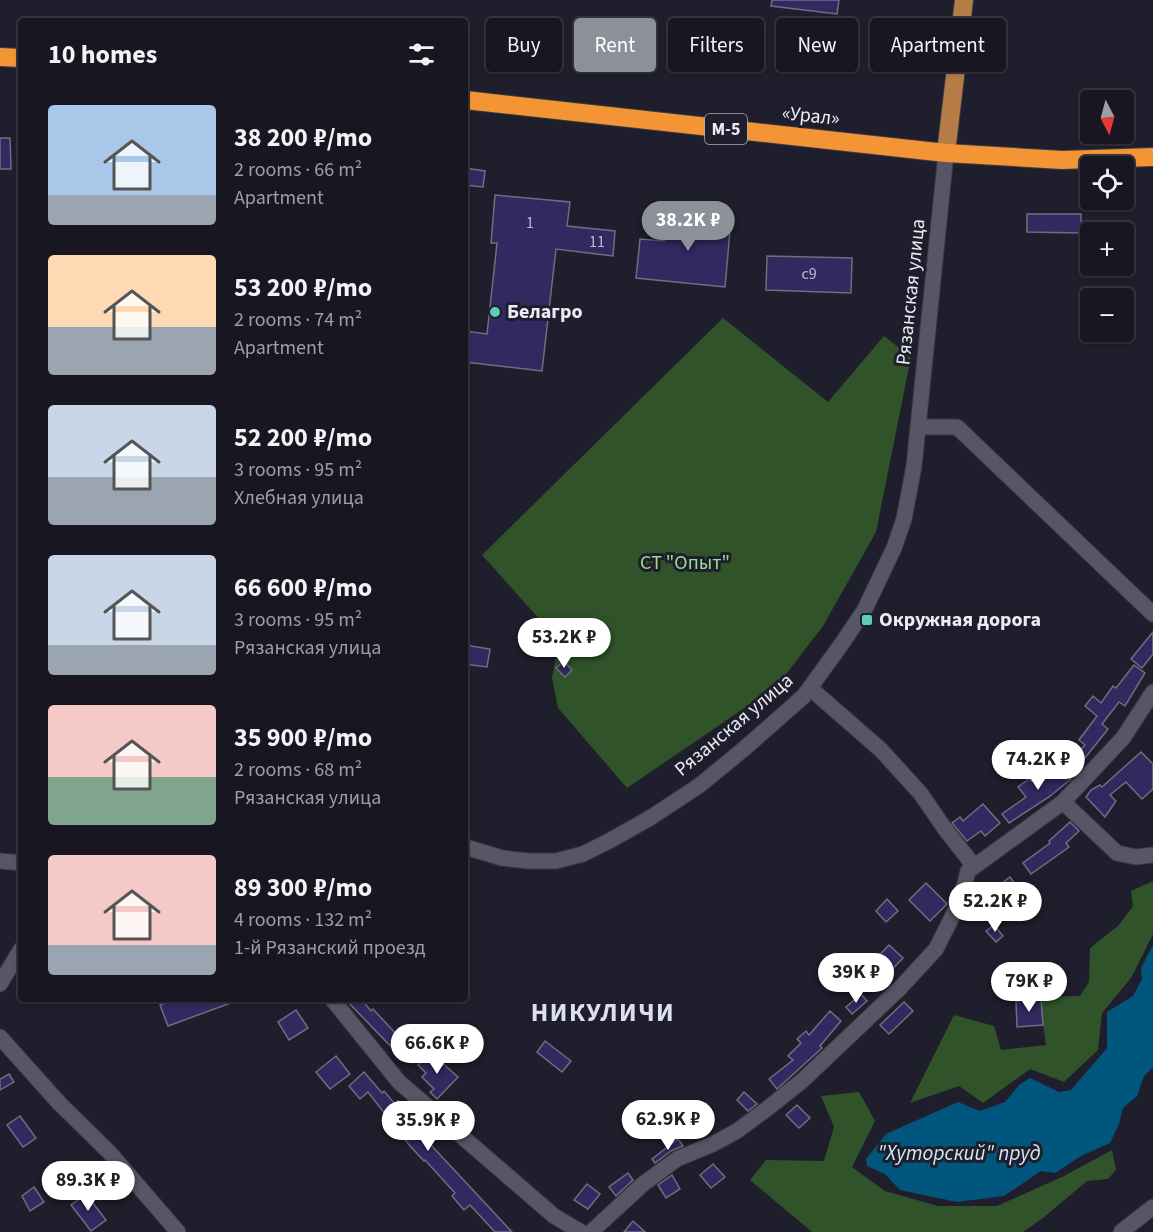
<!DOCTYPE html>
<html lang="en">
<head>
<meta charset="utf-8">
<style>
  body { margin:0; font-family:"Source Sans 3",sans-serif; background:#24232e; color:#f1f3f6; height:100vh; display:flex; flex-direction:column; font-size:22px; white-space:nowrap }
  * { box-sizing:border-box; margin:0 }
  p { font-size:20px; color:#9e9fa5 }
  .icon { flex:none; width:33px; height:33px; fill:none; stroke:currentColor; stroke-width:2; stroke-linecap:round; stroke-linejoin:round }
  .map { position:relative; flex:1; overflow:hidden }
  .panel { position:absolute; left:18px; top:18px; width:450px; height:984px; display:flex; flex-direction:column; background:#171621; border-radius:6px; box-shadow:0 2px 4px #0004,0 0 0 2px #36353f }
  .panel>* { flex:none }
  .top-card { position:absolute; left:486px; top:18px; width:570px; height:54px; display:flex; gap:12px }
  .needle { width:39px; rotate:174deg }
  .tools { position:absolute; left:1080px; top:90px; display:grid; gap:12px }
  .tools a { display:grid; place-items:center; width:54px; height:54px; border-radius:6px; background:#171621; box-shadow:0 2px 4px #0004,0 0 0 2px #36353f; font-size:30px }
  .price { position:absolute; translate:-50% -51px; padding:0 14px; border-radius:21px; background:#fff; color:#222; font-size:20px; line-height:39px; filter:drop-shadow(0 2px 3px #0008) }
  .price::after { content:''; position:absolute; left:50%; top:36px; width:18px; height:14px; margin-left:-9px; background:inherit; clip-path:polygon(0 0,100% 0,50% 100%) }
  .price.current { background:#8c9099; color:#fff }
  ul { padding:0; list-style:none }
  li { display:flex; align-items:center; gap:18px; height:150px; padding:0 30px }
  li span { display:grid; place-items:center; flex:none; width:168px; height:120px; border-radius:6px; color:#555 }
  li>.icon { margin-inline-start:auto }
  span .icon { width:72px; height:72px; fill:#fffc; stroke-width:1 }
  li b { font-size:26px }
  h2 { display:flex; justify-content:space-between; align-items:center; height:72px; padding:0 30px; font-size:26px }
  .tag { padding:0 21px; border-radius:6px; background:#171621; box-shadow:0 2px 4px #0004,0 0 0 2px #36353f; font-size:21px; line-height:54px }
  .tag.current { background:#8c9099; color:#fff }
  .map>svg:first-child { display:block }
  .green { fill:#305329 }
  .water { fill:#01567e }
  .building { fill:#332961; stroke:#6f6e7f; stroke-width:1.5 }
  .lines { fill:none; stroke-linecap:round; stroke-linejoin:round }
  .minor-casing { stroke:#3b3a46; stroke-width:17 }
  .major-casing { stroke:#3b3a46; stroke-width:20 }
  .highway-casing { stroke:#3b3a46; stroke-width:20 }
  .minor { stroke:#575666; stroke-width:15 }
  .major { stroke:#b57c48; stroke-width:18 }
  .highway { stroke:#f39534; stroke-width:18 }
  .poi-dot { fill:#5dceb9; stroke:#1f1e2c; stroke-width:2 }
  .labels { text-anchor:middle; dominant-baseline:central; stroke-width:6; stroke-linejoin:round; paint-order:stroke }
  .number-label { font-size:16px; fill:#bdbad0 }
  .shield { fill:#1f1e2c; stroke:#aeaeb9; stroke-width:1.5 }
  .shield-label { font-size:18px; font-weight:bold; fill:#ebebf5 }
  .street-label { font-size:20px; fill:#ebebf5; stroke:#1f1e2c }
  .poi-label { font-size:20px; font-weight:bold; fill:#ebebf5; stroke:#1f1e2c; text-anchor:start }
  .park-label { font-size:20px; fill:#9adc8e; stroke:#1f1e2c }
  .water-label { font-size:21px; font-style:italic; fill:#d5e6f2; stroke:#1f1e2c }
  .district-label { font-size:26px; font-weight:bold; letter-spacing:1.5px; fill:#dedef1; stroke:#1f1e2c }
</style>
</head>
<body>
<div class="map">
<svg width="1153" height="1232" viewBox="0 0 1153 1232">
  <rect width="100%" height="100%" fill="#1f1e2c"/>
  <!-- green -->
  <g class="green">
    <polygon points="723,318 828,402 884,336 911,357 876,532 823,626 777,686 627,788 558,708 552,678 559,641 482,555"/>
    <polygon points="1153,881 1153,934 1131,978 1102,1013 1098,1050 1064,1082 1030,1069 983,1103 959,1086 910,1103 954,1015 994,1026 1001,1050 1046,1045 1039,997 1080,996 1089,982 1090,948 1118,926 1133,906 1131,891"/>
    <polygon points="859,1092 875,1121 852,1167 885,1191 938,1206 997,1206 1064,1176 1112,1150 1116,1170 1108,1179 1087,1181 1043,1218 1023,1232 812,1232 750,1180 766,1160 824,1161 834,1127 821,1096"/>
  </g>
  <!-- water -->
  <polygon class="water" points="1153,945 1153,1067 1144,1076 1137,1096 1123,1108 1119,1124 1110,1143 1081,1156 1055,1173 1041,1171 1004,1196 957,1202 900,1190 885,1174 867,1166 866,1159 886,1134 958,1102 980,1111 1005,1102 1019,1085 1030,1078 1059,1092 1071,1090 1107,1048 1107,1012 1133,996 1142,979 1141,968"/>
  <!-- building -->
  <g class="building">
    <polygon points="772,0 839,0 837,14 771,6"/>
    <polygon points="0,138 10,138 11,169 0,169"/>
    <polygon points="465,168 485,171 483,187 465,185"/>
    <polygon points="495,195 570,202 567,226 615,231 613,256 556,249 542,371 465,362 465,331 487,334 497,243 491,243"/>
    <polygon points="667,214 731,220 725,287 636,278 640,239 664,241"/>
    <polygon points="1027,214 1081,214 1081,233 1027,232"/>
    <polygon points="767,256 852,258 851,293 766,290"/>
    <polygon points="1153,632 1153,654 1142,668 1131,659"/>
    <polygon points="465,645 490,649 487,667 465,664"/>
    <polygon points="564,661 572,670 565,677 556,668"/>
    <polygon points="1134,665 1145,673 1125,706 1119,702 1102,724 1108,729 1081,763 1074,757 1085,745 1079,740 1097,716 1085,706 1093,696 1101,703 1113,686 1116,688"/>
    <polygon points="1141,752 1153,764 1153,789 1142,799 1126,782 1110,795 1116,801 1105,817 1086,797 1091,790 1100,785 1102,787"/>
    <polygon points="1055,764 1058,764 1071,779 1049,797 1009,823 1002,814 1026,797 1018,787 1029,779 1031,781"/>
    <polygon points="983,804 1000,823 985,836 981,831 967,841 952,823 960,817 963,821"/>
    <polygon points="1070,822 1079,831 1066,843 1069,847 1031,874 1023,863 1050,843 1049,841"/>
    <polygon points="1010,877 1023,895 1010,904 997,887"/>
    <polygon points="926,883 947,904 930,921 909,900"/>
    <polygon points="887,899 898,911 886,922 876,911"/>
    <polygon points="994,925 1003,936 996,942 986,931"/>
    <polygon points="889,945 903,958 881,981 867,968"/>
    <polygon points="861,994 867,1001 852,1014 846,1007"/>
    <polygon points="176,999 239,999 239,1000 168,1026 160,1005"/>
    <polygon points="345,999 361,999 371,1011 373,1009 409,1048 400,1056"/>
    <polygon points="1041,999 1043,1025 1017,1027 1016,1001"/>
    <polygon points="904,1002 913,1011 889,1034 880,1025"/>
    <polygon points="296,1010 308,1028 289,1040 278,1022"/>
    <polygon points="830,1011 841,1021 820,1046 822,1048 777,1089 769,1079 793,1060 788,1056 801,1043 797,1039 806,1031 809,1035"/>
    <polygon points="545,1041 571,1061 562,1072 537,1052"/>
    <polygon points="430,1052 458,1077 437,1099 430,1092 434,1089 422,1077 426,1073 418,1065"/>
    <polygon points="336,1056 350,1074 330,1089 316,1072"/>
    <polygon points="364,1072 382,1093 384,1091 395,1104 398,1101 419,1129 417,1130 512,1232 495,1232 470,1205 464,1210 452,1196 455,1193 425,1160 424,1161 410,1146 368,1092 360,1099 349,1086"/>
    <polygon points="9,1074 14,1082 0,1090 0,1079"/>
    <polygon points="744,1092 757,1104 748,1111 737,1100"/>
    <polygon points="649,1104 666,1123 651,1136 634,1117"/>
    <polygon points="797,1105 810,1118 799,1128 786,1115"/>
    <polygon points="20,1116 36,1138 23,1147 7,1125"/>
    <polygon points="678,1139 683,1146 671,1151 655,1163 652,1159"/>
    <polygon points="713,1164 725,1177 711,1188 700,1175"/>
    <polygon points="58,1169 64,1177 52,1185 46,1177"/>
    <polygon points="628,1173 633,1180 616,1196 609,1187"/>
    <polygon points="672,1175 680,1189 666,1198 658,1185"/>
    <polygon points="587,1184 600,1194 588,1209 574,1200"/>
    <polygon points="34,1187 44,1202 30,1211 22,1196"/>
    <polygon points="86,1194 106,1220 91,1231 71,1205"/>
    <polygon points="633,1221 645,1232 624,1232"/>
  </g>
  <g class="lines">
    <defs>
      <g id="minor">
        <polyline points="918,427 957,427 1153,614"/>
        <polyline points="810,688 881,750 921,794 945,829 974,866"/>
        <polyline points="1063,802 1117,853 1136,857 1153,855"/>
        <polyline points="465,847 502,858 528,861 556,861 583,854 609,841 650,818 700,785 745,748 804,696 843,642 865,609 894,548 904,519 914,466 946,153"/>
        <polyline points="0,861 21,863"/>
        <polyline points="0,984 21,949"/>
        <polyline points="332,999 399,1082 554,1216 581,1232"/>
        <polyline points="0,1037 60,1104 109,1152 178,1232"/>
        <polyline points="591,1232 643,1184 677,1159 713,1144 737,1131 768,1108 803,1080 901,987 936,949 961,899 968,871 1063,802 1123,738 1153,692"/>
        <polyline points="1121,1232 1153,1207"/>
      </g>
      <polyline id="major" points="946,153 964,0"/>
      <g id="highway">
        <polyline points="0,57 21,58"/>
        <polyline points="465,100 946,153 1062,160 1153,157"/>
      </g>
    </defs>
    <!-- minor casing -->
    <use href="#minor" class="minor-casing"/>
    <!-- major casing -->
    <use href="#major" class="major-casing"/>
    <!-- highway casing -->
    <use href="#highway" class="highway-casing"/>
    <!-- minor -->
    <use href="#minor" class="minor"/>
    <!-- major -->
    <use href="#major" class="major"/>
    <!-- highway -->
    <use href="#highway" class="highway"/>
  </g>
  <!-- markers -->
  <g class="poi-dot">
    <circle cx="495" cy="312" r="6"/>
    <rect x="861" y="614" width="12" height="12" rx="3"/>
  </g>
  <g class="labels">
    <!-- number labels -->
    <g class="number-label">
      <text x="530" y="223">1</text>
      <text x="597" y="242">11</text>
      <text x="809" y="274">с9</text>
    </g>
    <!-- shield labels -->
    <rect class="shield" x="705" y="114" width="42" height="30" rx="4.5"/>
    <g class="shield-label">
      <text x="726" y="129">М-5</text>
    </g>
    <!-- street labels -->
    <g class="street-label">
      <text transform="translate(811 116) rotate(6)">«Урал»</text>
      <text transform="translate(911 292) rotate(-84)">Рязанская улица</text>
      <text transform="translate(734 725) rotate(-40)">Рязанская улица</text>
    </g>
    <!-- poi labels -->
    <g class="poi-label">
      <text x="507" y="312">Белагро</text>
      <text x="879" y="620">Окружная дорога</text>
    </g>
    <!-- park labels -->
    <g class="park-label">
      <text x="685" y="563">СТ "Опыт"</text>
    </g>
    <!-- water labels -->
    <g class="water-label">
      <text x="959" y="1153">"Хуторский" пруд</text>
    </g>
    <!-- district labels -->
    <g class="district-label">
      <text x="603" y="1012">НИКУЛИЧИ</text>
    </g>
  </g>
</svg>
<div class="tools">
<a><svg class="needle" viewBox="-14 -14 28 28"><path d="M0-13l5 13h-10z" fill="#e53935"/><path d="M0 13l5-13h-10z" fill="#9e9fa5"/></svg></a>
<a><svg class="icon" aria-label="locate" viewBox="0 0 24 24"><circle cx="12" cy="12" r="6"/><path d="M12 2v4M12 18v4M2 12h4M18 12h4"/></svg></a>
<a>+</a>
<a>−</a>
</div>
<b class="price current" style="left:688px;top:252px">38.2K ₽</b>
<b class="price" style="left:564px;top:669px">53.2K ₽</b>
<b class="price" style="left:1038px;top:791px">74.2K ₽</b>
<b class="price" style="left:995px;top:933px">52.2K ₽</b>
<b class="price" style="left:856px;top:1004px">39K ₽</b>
<b class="price" style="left:1029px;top:1013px">79K ₽</b>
<b class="price" style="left:437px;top:1075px">66.6K ₽</b>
<b class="price" style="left:668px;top:1151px">62.9K ₽</b>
<b class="price" style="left:428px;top:1152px">35.9K ₽</b>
<b class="price" style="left:88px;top:1212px">89.3K ₽</b>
<div class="top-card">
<a class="tag">Buy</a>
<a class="tag current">Rent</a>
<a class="tag">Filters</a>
<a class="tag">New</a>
<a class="tag">Apartment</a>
</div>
<section class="panel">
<h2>10 homes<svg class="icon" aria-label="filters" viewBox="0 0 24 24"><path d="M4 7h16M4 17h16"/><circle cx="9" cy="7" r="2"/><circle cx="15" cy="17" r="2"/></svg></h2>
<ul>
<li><span style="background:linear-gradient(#a9c7e8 75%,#9aa5b1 0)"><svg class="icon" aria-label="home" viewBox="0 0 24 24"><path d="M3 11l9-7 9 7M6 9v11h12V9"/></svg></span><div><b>38 200 ₽/mo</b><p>2 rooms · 66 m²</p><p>Apartment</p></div></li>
<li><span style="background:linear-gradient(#ffd9b3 60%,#9aa5b1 0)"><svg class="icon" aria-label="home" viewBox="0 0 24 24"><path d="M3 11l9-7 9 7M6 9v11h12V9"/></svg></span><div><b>53 200 ₽/mo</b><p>2 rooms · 74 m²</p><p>Apartment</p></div></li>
<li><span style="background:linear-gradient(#c9d6e8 60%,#9aa5b1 0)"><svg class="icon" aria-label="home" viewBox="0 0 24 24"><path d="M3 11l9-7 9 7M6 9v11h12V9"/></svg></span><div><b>52 200 ₽/mo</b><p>3 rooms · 95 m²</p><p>Хлебная улица</p></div></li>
<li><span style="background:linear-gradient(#c9d6e8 75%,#9aa5b1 0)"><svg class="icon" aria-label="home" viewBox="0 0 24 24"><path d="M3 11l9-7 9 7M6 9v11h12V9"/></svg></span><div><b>66 600 ₽/mo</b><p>3 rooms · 95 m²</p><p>Рязанская улица</p></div></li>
<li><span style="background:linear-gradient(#f6c9c9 60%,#7fa58c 0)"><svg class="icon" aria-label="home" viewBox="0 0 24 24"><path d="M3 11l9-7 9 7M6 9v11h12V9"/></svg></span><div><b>35 900 ₽/mo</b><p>2 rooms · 68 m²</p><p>Рязанская улица</p></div></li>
<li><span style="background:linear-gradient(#f6c9c9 75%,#9aa5b1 0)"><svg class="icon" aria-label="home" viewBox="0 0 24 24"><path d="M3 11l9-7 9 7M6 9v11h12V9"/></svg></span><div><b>89 300 ₽/mo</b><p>4 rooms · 132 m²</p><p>1-й Рязанский проезд</p></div></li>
</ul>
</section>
</div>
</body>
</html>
